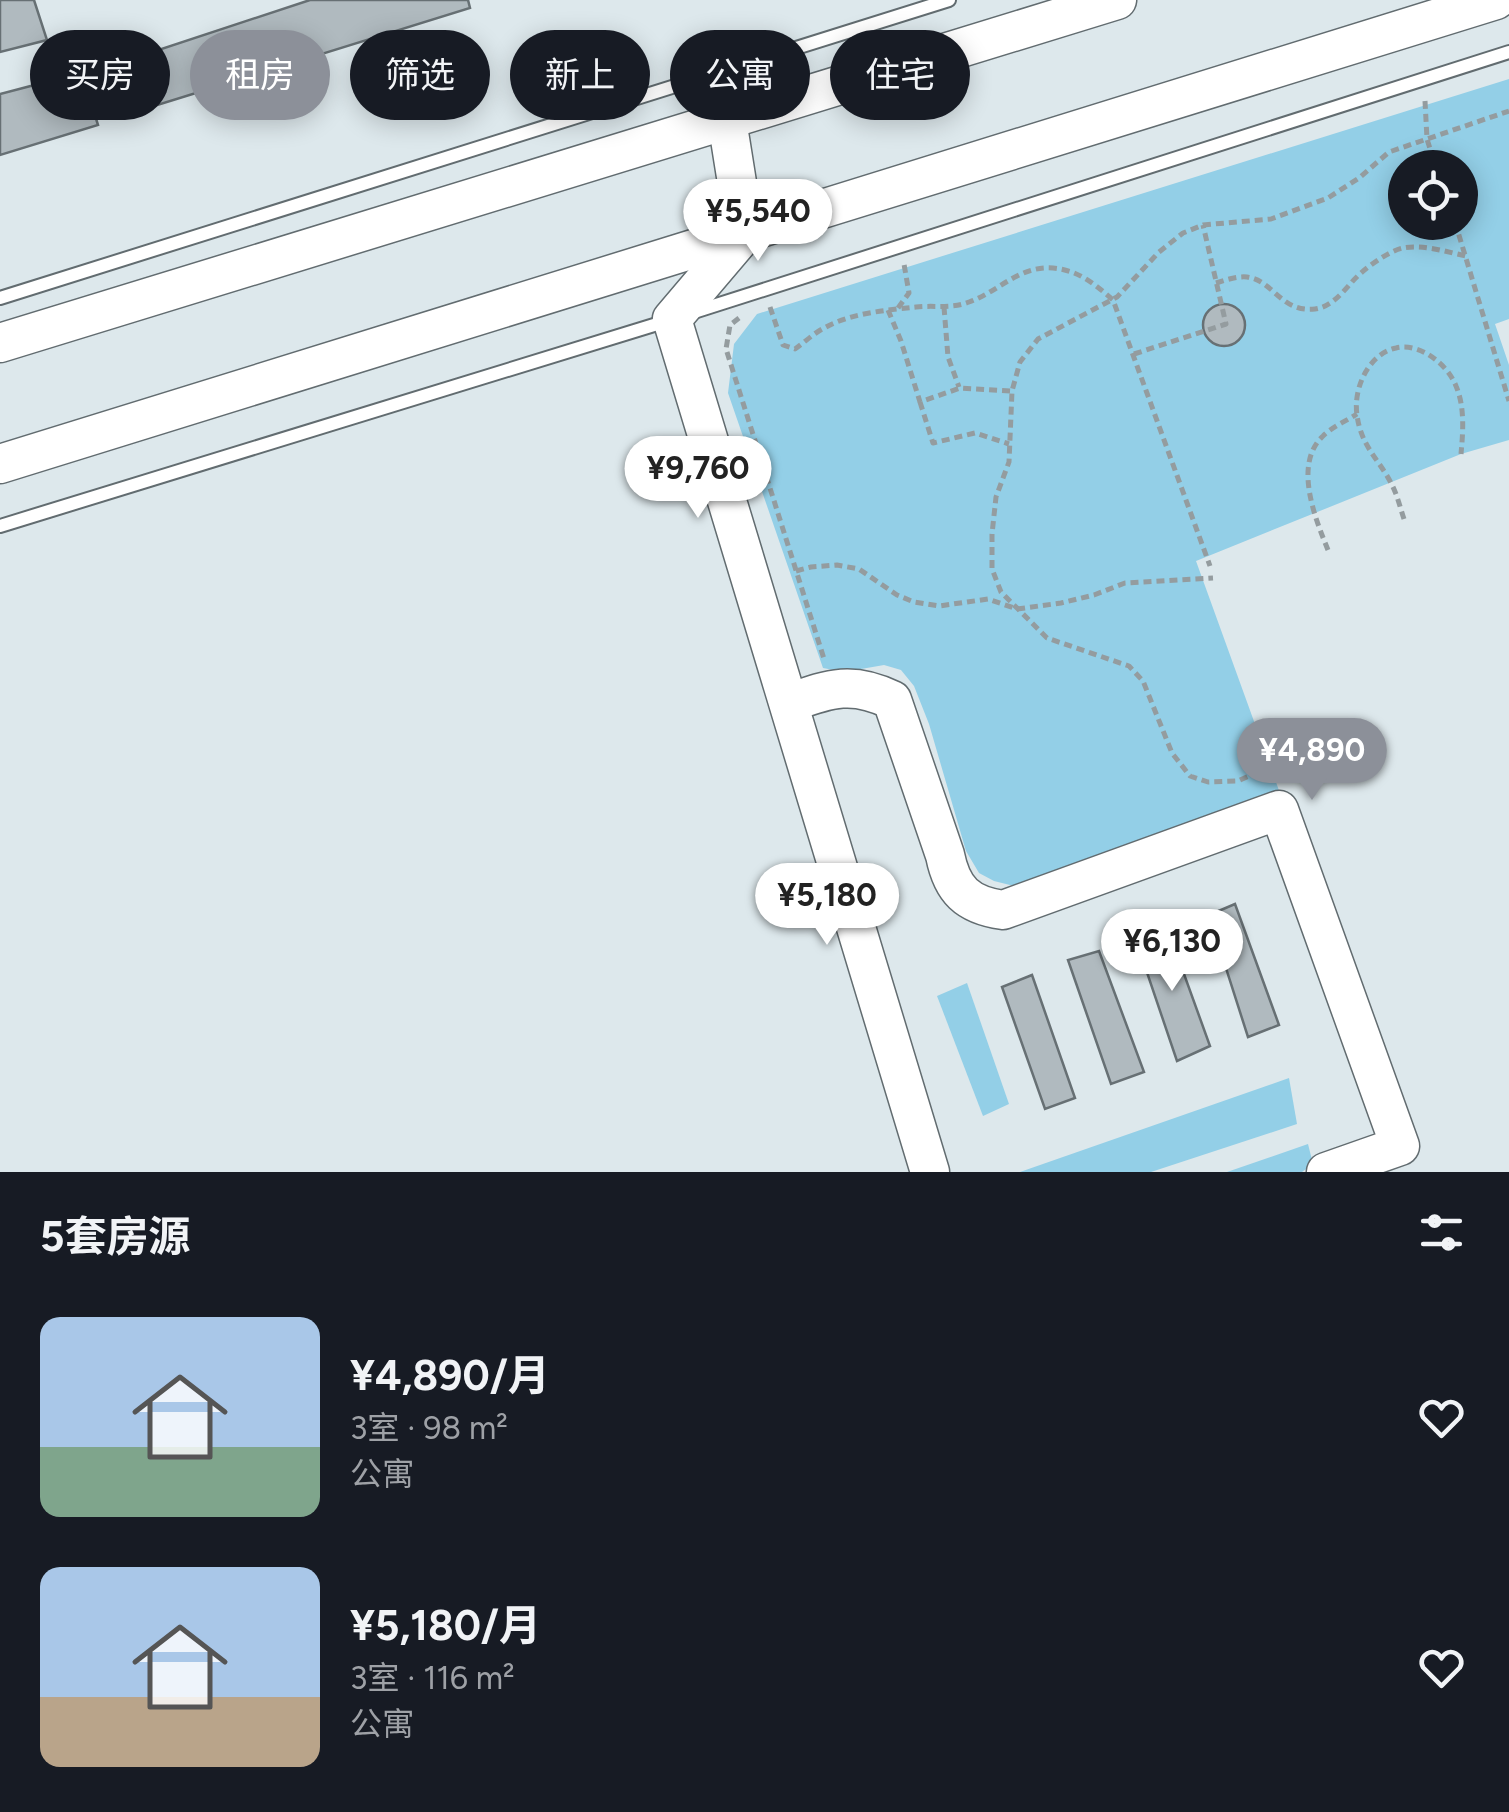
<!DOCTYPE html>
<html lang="zh">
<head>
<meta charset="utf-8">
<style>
  body { margin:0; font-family:Figtree,"Noto Sans SC",sans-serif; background:#20242c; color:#f1f3f6; height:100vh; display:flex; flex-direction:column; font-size:38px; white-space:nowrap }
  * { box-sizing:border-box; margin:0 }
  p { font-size:32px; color:#9ea1a6 }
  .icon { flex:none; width:55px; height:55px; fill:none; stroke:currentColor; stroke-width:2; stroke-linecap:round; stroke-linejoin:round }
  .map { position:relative; height:1172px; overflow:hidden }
  .sheet { display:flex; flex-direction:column; background:#171b24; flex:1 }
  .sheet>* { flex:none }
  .banner { position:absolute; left:30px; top:30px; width:1000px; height:90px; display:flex; gap:20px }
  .tools { position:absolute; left:1388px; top:150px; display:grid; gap:20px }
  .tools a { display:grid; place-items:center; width:90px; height:90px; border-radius:50%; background:#171b24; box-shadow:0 5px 25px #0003; font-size:50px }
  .price { position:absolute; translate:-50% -85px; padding:0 22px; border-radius:35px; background:#fff; color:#222; font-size:32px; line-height:65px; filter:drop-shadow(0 2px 5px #0008) }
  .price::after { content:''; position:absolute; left:50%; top:60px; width:30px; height:22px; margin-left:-15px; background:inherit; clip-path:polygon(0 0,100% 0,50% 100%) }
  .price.on { background:#8c9099; color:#fff }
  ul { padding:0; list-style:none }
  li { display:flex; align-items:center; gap:30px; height:250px; padding:0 40px }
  li span { display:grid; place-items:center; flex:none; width:280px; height:200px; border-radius:20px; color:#555 }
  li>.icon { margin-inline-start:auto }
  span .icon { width:120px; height:120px; fill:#fffc; stroke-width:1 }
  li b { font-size:42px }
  h2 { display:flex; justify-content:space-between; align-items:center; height:120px; padding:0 40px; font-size:42px }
  .pill { padding:0 35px; border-radius:45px; background:#171b24; box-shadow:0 5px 25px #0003; font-size:35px; line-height:90px }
  .pill.on { background:#8c9099; color:#fff }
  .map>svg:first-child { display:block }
  .park { fill:#93cfe7; fill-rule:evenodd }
  .building { fill:#b0babf; stroke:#677074; stroke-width:2.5 }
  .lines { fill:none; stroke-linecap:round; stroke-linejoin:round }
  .lane-casing { stroke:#626c70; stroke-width:16 }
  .secondary-casing { stroke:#626c70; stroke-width:41 }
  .path { stroke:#949c9f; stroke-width:5; stroke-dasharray:8 5; stroke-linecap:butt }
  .lane { stroke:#fff; stroke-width:12 }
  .secondary { stroke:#fff; stroke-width:38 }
</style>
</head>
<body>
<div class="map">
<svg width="1509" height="1172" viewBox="0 0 1509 1172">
  <rect width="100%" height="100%" fill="#dde8ec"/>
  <!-- park -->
  <g class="park">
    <path d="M1509,79v240l-14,5 14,41v75l-48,14 -265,107 85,235 -252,89h-19l-16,-4 -15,-8 -13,-22 -37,-127 -15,-38 -13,-16 -17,-5 -40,7 -21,-4 -95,-275 6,-49 23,-30zM1405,168h55v54h-55z"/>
    <polygon points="967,983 1009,1104 983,1116 937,996"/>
    <polygon points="1289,1078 1297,1124 1151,1172 1020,1172"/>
    <polygon points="1308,1144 1313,1164 1302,1172 1227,1172"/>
  </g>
  <!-- building -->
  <g class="building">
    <polygon points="0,0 34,0 47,40 0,52"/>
    <polygon points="310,0 468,0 470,8 151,107 137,57"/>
    <polygon points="80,68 98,125 0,155 0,94 42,83"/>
    <circle cx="1224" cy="325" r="21"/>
    <polygon points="1235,904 1279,1025 1248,1037 1209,915"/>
    <polygon points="1167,927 1210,1046 1177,1061 1135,937"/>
    <polygon points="1099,951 1144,1072 1111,1084 1068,960"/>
    <polygon points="1032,975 1075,1098 1045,1109 1002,987"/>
  </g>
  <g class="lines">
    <defs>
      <g id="lane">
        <polyline points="0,298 949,0"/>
        <polyline points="691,313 1509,52"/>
        <polyline points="0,526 667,321"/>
      </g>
      <g id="secondary">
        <polyline points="706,76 727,120 745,233 672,319 930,1172"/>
        <polyline points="0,343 1117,0"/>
        <polyline points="0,464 1496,0"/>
        <path d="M789,703c40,-14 62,-23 103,-3l53,155c7,35 22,50 58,55l276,-100 121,336 -74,26"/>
      </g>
    </defs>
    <!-- lane casing -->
    <use href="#lane" class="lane-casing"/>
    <!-- secondary casing -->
    <use href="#secondary" class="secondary-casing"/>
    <!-- path -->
    <g class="path">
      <polyline points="1425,101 1427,139 1436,168"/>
      <polyline points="1455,222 1509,401"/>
      <path d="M1216,283c10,-3 21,-7 31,-6 26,3 34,36 68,32 16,-2 27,-16 37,-27 10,-12 36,-31 51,-34 20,-4 44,4 63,8"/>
      <path d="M770,307l13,38 12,4c10,-7 20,-17 31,-22 26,-14 61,-17 90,-20 18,-2 36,2 53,-5 29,-10 51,-37 84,-34 25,2 42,16 60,32l97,266"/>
      <polyline points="944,307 948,357 959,387"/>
      <polyline points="898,308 909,293 904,264"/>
      <polyline points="888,310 901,341 920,402 960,388 1012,391"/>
      <polyline points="739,318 730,325 726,349 825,662"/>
      <polyline points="1134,354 1226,324 1203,225"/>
      <polyline points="920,402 933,443 975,433 1009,444"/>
      <path d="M1404,519c-4,-12 -7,-25 -13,-36 -13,-25 -30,-37 -34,-68 -4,-26 11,-61 39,-67 24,-6 52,17 60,38 9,21 7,46 5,68"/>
      <path d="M1328,550c-13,-32 -35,-86 -5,-114 9,-9 23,-15 34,-22"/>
      <polyline points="796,571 811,567 837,565 859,569 897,595 914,602 939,606 988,599 1017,609 1061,603 1094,595 1125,583 1213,578"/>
      <polyline points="1271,766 1238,781 1208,782 1190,776 1172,753 1143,681 1129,666 1047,638 1001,592 992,569 992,534 996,497 1009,462 1012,391 1020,362 1038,339 1117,297 1159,252 1183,233 1203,225 1271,219 1328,198 1359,178 1389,152 1509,111"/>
    </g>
    <!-- lane -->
    <use href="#lane" class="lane"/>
    <!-- secondary -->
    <use href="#secondary" class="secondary"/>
  </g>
</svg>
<div class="tools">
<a><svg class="icon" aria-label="locate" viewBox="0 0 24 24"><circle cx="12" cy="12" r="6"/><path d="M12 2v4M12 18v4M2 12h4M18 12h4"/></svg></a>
</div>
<b class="price" style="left:758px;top:264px">¥5,540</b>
<b class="price" style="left:698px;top:521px">¥9,760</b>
<b class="price on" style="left:1312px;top:803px">¥4,890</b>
<b class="price" style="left:827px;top:948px">¥5,180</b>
<b class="price" style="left:1172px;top:994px">¥6,130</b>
<div class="banner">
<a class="pill">买房</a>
<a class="pill on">租房</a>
<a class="pill">筛选</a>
<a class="pill">新上</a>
<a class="pill">公寓</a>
<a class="pill">住宅</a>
</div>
</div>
<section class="sheet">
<h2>5套房源<svg class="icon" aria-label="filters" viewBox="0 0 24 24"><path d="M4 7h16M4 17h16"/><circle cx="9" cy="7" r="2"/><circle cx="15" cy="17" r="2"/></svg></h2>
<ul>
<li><span style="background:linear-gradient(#a9c7e8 65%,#7fa58c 0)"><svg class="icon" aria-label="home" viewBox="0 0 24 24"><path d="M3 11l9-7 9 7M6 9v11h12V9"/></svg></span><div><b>¥4,890/月</b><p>3室 · 98 m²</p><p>公寓</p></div><svg class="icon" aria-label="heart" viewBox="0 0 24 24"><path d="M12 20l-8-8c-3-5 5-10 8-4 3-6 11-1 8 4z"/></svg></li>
<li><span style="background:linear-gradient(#a9c7e8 65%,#b9a48a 0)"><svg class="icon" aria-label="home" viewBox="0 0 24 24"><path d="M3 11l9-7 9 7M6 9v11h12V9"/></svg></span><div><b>¥5,180/月</b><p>3室 · 116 m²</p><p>公寓</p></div><svg class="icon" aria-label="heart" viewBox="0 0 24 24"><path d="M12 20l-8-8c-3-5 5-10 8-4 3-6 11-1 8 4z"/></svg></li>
</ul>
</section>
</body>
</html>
